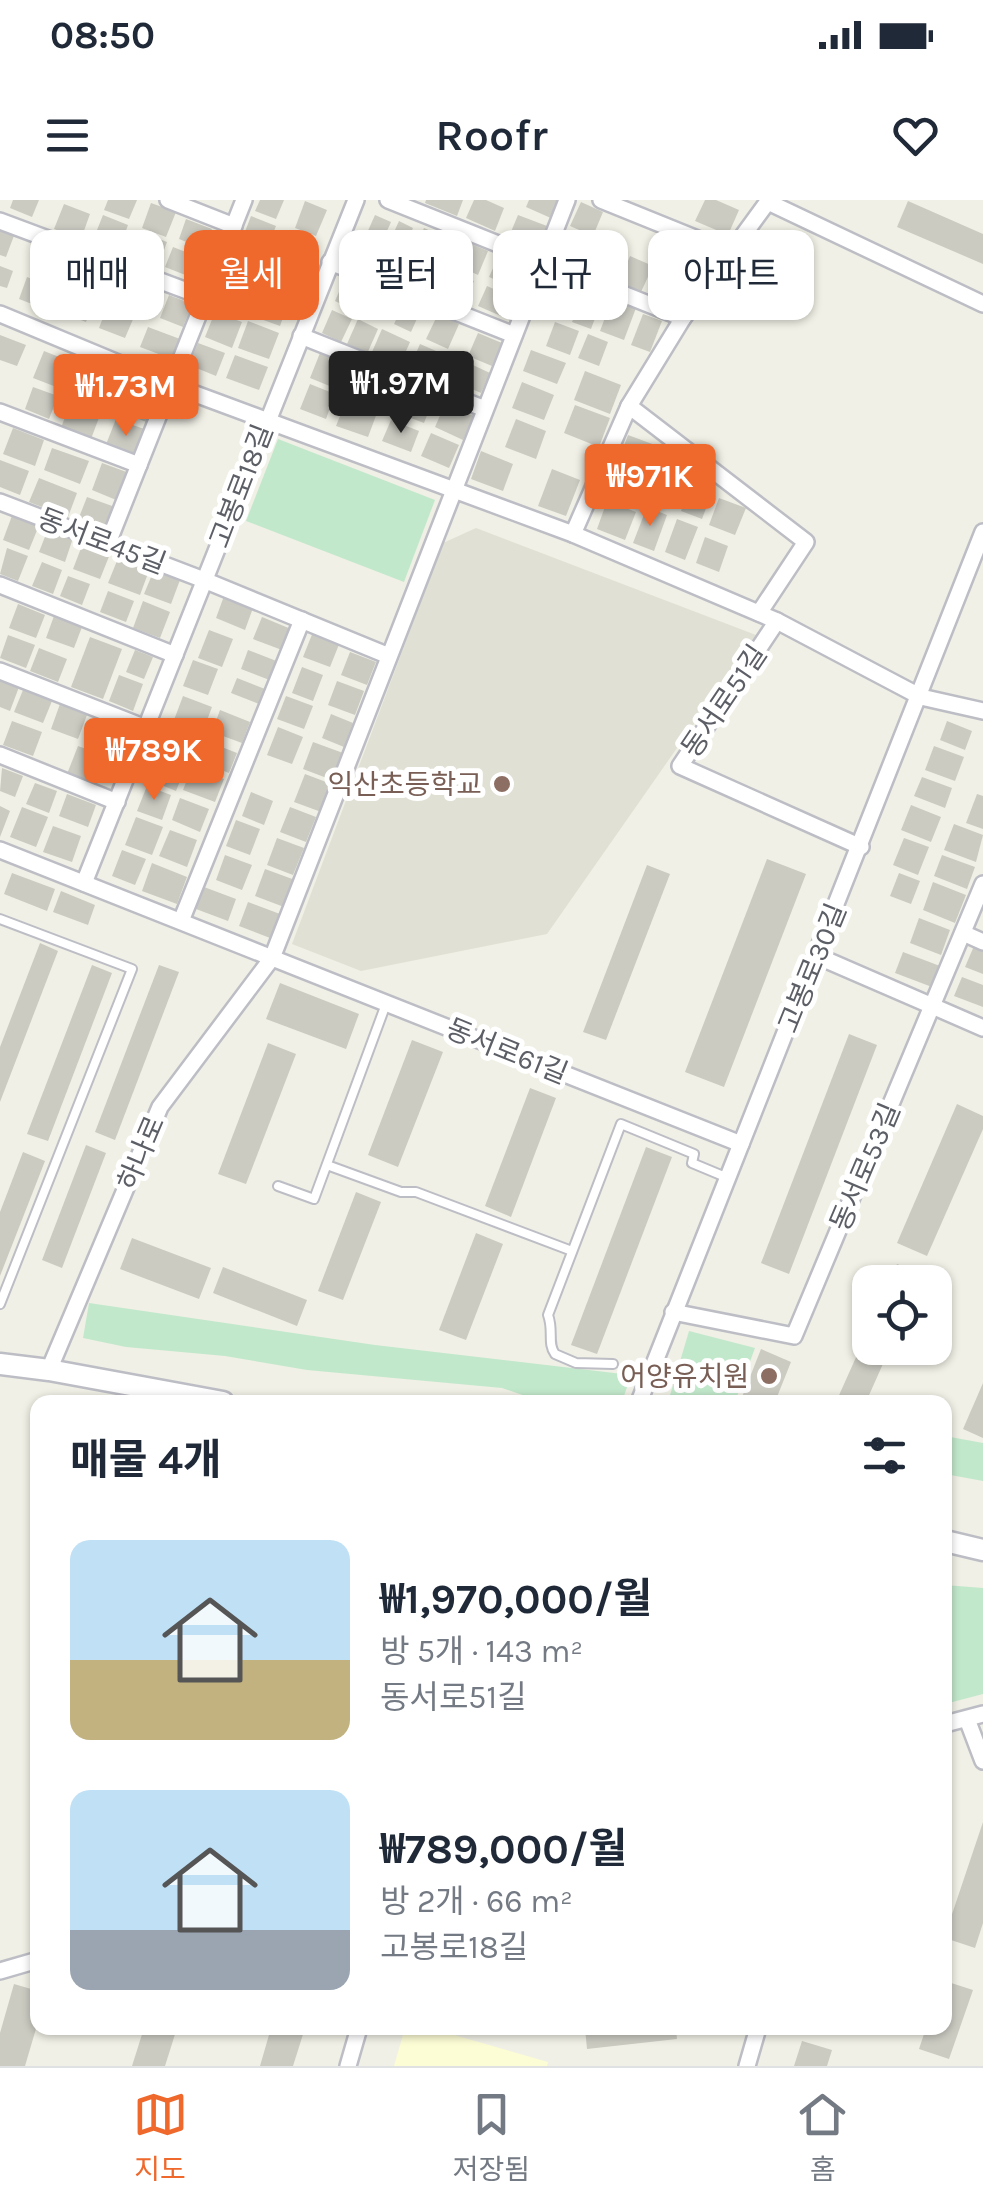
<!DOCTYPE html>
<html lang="ko">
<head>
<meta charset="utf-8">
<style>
  body { margin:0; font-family:Karla,"Noto Sans KR",sans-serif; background:#f6f6f7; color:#1f2937; height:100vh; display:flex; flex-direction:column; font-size:38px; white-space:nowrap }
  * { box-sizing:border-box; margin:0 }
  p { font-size:32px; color:#747a83 }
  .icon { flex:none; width:55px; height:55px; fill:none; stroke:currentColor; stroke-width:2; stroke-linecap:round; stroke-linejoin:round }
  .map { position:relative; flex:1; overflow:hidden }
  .side { position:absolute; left:30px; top:1195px; width:922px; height:640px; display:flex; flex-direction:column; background:#fff; border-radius:20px; box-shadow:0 2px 8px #0004 }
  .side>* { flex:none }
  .guide { position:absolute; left:30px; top:30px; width:925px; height:90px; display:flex; gap:20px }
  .controls { position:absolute; left:852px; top:1065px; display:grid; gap:20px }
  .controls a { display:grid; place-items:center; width:100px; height:100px; border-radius:20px; background:#fff; box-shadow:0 2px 8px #0004; font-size:50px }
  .price { position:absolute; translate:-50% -85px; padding:0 22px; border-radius:10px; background:#ef692d; color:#fff; font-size:32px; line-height:65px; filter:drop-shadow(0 2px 5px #0008) }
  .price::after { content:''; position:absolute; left:50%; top:60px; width:30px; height:22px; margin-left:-15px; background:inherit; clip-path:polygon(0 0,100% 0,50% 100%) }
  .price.current { background:#222; color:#fff }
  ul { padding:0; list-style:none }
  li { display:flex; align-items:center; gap:30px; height:250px; padding:0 40px }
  li span { display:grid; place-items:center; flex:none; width:280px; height:200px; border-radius:20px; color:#555 }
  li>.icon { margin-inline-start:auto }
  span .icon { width:120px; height:120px; fill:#fffc; stroke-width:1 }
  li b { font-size:42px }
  h2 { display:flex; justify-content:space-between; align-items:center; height:120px; padding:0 40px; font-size:42px }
  .chip { padding:0 35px; border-radius:20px; background:#fff; box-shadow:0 2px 8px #0004; font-size:35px; line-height:90px }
  .chip.current { background:#ef692d; color:#fff }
  .status { display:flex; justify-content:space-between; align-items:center; height:70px; padding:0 50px; background:#fff; direction:ltr }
  .status svg { height:28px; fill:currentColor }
  header { display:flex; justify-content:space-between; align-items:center; height:130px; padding:0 40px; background:#fff; font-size:45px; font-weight:600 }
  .tabs { display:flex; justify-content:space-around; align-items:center; height:140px; border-top:2px solid #e0e1e3; background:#fff; font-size:28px; color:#747a83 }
  .tabs a { display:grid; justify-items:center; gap:5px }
  .tabs .current { color:#ef692d }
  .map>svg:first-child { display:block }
  .education { fill:#e0e0d4 }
  .green { fill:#c2e8cb }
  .sand { fill:#fcfcd5 }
  .building { fill:#cbcbc2 }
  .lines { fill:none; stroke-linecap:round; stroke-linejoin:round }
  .service-casing { stroke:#bdbec5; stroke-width:12 }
  .minor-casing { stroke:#bdbec5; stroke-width:20 }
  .tertiary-casing { stroke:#bdbec5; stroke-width:25 }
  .service { stroke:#fff; stroke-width:8 }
  .minor { stroke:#fff; stroke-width:15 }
  .tertiary { stroke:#fff; stroke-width:20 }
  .education-dot { fill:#8d6e63; stroke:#fff; stroke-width:4 }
  .labels { text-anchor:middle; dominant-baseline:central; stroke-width:10; stroke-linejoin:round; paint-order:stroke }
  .street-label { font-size:28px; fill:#5d5f67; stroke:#fff }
  .education-label { font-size:28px; fill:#785e54; stroke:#fff; text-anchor:end }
</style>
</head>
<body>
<div class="status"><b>08:50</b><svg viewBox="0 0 49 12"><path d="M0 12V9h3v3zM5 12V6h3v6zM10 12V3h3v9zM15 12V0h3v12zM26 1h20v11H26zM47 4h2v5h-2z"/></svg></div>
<header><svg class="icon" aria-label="menu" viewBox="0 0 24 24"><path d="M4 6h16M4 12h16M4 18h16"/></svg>Roofr<svg class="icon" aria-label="heart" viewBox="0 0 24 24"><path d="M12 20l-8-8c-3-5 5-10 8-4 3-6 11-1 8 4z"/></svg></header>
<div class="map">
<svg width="983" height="1866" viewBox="0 0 983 1866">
  <rect width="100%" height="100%" fill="#f0f0e6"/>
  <!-- education -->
  <polygon class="education" points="476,328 756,435 547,734 361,771 292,744 443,343"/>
  <!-- green -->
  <g class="green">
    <polygon points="278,239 435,300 404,382 246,321"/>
    <polygon points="89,1103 375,1145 631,1175 622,1202 543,1202 502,1188 307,1170 225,1156 126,1147 83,1138"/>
    <polygon points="689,1131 755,1148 735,1202 668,1202"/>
    <polygon points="945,1236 983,1243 983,1281 945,1274"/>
    <polygon points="945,1385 983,1388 983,1494 945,1504"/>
  </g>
  <!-- sand -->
  <polygon class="sand" points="405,1828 430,1828 548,1862 547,1866 394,1866"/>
  <!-- building -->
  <g class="building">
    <polygon points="13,0 39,0 32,17 10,8"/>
    <polygon points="108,0 137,0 129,19 104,10"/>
    <polygon points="260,0 284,0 276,19 255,11"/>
    <polygon points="426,0 463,0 457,16 425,3"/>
    <polygon points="474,0 486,0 504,8 495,31 466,18"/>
    <polygon points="529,0 562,0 553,19 526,7"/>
    <polygon points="705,0 716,0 739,10 728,35 695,21"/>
    <polygon points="305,1 327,10 316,36 295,28"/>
    <polygon points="908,1 983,34 983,64 897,27"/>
    <polygon points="581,2 603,12 593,36 570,26"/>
    <polygon points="151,3 176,12 166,37 142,28"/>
    <polygon points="64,4 90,14 81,39 54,29"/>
    <polygon points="103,15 128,25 119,50 93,40"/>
    <polygon points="375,15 391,22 383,40 367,33"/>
    <polygon points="518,15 547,26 537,51 508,39"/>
    <polygon points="251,16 276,26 266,51 241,42"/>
    <polygon points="186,19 212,29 204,49 179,39"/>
    <polygon points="399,21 413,28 404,48 390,41"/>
    <polygon points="0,27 15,33 6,57 0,55"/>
    <polygon points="424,28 444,37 434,59 414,50"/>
    <polygon points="144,33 167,42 160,61 137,52"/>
    <polygon points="290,33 314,42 305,66 281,57"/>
    <polygon points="568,33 589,42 578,67 557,58"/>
    <polygon points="364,37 378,42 368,66 354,60"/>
    <polygon points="464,41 488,51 478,75 454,64"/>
    <polygon points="685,43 713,55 702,80 674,67"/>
    <polygon points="384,44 397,50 385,76 373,70"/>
    <polygon points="599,44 622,54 612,77 589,67"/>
    <polygon points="46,45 68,54 58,78 37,69"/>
    <polygon points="173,47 201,58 193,78 165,67"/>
    <polygon points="238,50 263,59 255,81 230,72"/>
    <polygon points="410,55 431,64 420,90 398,80"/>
    <polygon points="630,56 653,66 641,92 619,83"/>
    <polygon points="498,57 531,72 522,91 489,77"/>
    <polygon points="83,62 107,71 98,95 74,86"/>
    <polygon points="277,63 303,73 293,98 268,89"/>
    <polygon points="0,66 13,71 7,88 0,86"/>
    <polygon points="451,71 474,81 464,103 441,93"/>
    <polygon points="670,72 696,84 685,109 659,98"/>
    <polygon points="550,75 573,84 561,116 537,107"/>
    <polygon points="27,77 54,87 45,109 19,99"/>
    <polygon points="118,78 146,89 139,107 111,96"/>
    <polygon points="345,78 365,86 354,110 335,101"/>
    <polygon points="233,81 250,88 239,116 222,110"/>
    <polygon points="487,86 521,101 512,121 478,106"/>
    <polygon points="67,91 94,101 86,122 59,112"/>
    <polygon points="584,93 602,100 591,129 572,122"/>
    <polygon points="264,94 288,104 280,126 255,117"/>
    <polygon points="169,95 192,104 183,127 160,118"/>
    <polygon points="612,99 636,108 624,140 600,131"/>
    <polygon points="403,105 420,112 411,132 394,124"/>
    <polygon points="107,107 134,117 125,138 99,128"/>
    <polygon points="332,110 352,119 341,142 322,133"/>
    <polygon points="215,112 242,122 232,148 205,137"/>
    <polygon points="438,114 459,124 448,149 426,139"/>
    <polygon points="643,114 662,121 650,152 631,145"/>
    <polygon points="358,119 378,129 367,154 347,144"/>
    <polygon points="248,121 279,133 269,159 238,148"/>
    <polygon points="555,122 579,131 570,155 546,146"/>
    <polygon points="148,127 180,139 172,159 140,147"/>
    <polygon points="382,129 410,142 400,165 372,152"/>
    <polygon points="478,133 502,143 492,166 468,156"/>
    <polygon points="588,134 608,142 599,166 578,158"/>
    <polygon points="0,135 26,145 17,166 0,160"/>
    <polygon points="198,143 225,153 216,176 189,165"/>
    <polygon points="420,144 450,157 440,180 410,167"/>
    <polygon points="531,150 566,163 557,184 523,171"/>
    <polygon points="44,151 69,161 59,188 33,178"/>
    <polygon points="320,153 347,163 337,189 310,178"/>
    <polygon points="235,155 268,167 259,190 226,178"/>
    <polygon points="460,159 490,173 481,193 451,180"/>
    <polygon points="85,165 113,176 103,203 74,192"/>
    <polygon points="355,167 389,180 381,201 347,188"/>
    <polygon points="585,171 621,185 610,214 574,200"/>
    <polygon points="522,182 554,195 544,220 512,208"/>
    <polygon points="310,184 335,194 326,219 300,209"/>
    <polygon points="33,187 58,196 49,219 25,209"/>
    <polygon points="126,187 160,200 151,224 117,210"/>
    <polygon points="409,191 433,200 424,223 400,214"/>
    <polygon points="346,201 377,213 368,237 336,226"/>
    <polygon points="70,203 100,215 91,239 61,228"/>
    <polygon points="445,204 474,216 463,240 435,227"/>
    <polygon points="575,205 610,218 599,247 564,233"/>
    <polygon points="116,219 147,230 136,259 105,247"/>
    <polygon points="516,219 546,231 536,259 505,247"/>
    <polygon points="391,220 419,231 411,252 382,241"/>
    <polygon points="13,228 44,240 35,266 3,254"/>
    <polygon points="431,233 459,245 449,268 421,256"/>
    <polygon points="628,235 655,245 644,274 617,264"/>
    <polygon points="52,248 89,261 80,284 44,270"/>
    <polygon points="481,251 513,264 503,291 471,279"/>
    <polygon points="664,256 686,264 673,297 651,289"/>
    <polygon points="0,260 29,271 20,295 0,287"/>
    <polygon points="102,263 132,274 121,302 92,290"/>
    <polygon points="552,269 580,280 566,316 538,306"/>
    <polygon points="614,270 641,280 632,304 605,294"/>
    <polygon points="39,278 77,293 68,317 29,302"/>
    <polygon points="693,279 714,287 702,319 681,311"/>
    <polygon points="87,297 115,307 104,336 76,325"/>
    <polygon points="719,298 746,308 735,335 709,325"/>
    <polygon points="607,301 636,312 625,340 597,329"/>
    <polygon points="647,307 667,315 654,351 633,343"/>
    <polygon points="13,313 40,323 29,350 3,340"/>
    <polygon points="677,319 698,327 685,360 665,352"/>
    <polygon points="48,329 73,338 65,362 39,352"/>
    <polygon points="705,337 728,346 719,372 696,363"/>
    <polygon points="83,343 110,354 100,379 73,369"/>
    <polygon points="7,348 28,356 18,381 0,374"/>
    <polygon points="119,356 150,368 140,395 108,383"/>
    <polygon points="42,362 62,370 53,394 32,386"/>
    <polygon points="154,370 180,380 171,404 144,394"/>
    <polygon points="68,376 90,384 82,405 60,396"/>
    <polygon points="108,391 134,401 126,422 100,412"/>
    <polygon points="224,396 253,408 245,430 216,418"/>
    <polygon points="143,401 170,412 160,438 133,428"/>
    <polygon points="18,404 45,415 36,438 9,428"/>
    <polygon points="54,416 82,427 74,448 46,438"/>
    <polygon points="262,417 291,429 282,450 253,439"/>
    <polygon points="209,430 233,439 222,467 198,458"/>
    <polygon points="313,432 340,442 330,467 303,457"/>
    <polygon points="8,435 35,445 26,468 0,458"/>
    <polygon points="90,437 122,449 103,499 71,487"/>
    <polygon points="39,448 67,459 58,482 30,471"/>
    <polygon points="135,450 153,457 144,479 126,472"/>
    <polygon points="248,450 279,462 272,481 241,469"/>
    <polygon points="350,452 376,462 367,485 341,475"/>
    <polygon points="193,460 218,469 208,495 183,486"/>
    <polygon points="302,467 323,475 313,501 292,493"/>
    <polygon points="119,475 143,484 133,511 109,501"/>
    <polygon points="237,478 265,489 259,504 231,493"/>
    <polygon points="0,479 19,487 10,511 0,507"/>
    <polygon points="337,481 364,491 355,515 328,505"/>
    <polygon points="23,490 52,501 43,523 14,512"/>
    <polygon points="183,496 212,507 203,531 174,520"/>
    <polygon points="286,496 313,506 304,529 277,519"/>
    <polygon points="60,504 87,515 78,539 51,529"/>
    <polygon points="220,510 250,522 242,543 212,532"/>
    <polygon points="331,514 353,523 344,547 322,538"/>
    <polygon points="93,517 112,524 102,549 84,542"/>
    <polygon points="12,521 42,532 33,556 3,545"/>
    <polygon points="947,521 972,531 965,550 940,540"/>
    <polygon points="170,525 200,536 190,562 160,551"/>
    <polygon points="278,527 303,537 292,564 267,555"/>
    <polygon points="209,542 237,553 229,573 201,562"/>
    <polygon points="313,542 343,553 332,580 303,569"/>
    <polygon points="78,546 97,553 87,581 67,574"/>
    <polygon points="934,546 964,557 955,581 925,570"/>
    <polygon points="159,555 186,566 176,591 149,580"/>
    <polygon points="192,567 224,579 215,602 183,590"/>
    <polygon points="2,568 23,576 15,597 0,591"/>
    <polygon points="305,574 334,585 324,613 294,602"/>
    <polygon points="922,577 952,588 945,608 914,596"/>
    <polygon points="35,583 57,591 49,613 26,604"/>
    <polygon points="147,586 171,595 162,620 137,611"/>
    <polygon points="251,592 273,601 264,625 242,616"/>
    <polygon points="67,594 96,605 88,627 59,616"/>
    <polygon points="977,594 983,596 983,629 966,623"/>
    <polygon points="180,598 209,609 200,632 172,620"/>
    <polygon points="911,605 941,617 931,642 901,630"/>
    <polygon points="0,606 10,611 0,637"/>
    <polygon points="22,607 48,617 36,647 10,637"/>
    <polygon points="290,607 316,617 306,642 280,632"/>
    <polygon points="136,617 163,627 152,655 125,645"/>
    <polygon points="236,620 260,629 250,655 226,646"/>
    <polygon points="954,624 983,635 976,662 944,650"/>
    <polygon points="53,626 81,636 72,662 43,652"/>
    <polygon points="170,630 197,640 187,667 159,656"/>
    <polygon points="277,638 304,648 293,675 267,665"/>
    <polygon points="904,638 929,647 918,675 893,665"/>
    <polygon points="122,650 146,659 135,685 112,676"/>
    <polygon points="225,655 252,665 242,690 216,680"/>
    <polygon points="942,655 975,667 967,689 934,676"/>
    <polygon points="767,659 806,674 724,887 685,872"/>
    <polygon points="152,663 187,677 177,704 142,691"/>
    <polygon points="647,665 670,674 606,840 583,832"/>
    <polygon points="265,669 295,680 284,707 255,696"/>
    <polygon points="12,673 55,689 47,711 4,694"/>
    <polygon points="899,673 920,681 911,704 890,696"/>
    <polygon points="933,682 966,695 955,723 923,710"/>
    <polygon points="204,687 236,699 228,721 196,709"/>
    <polygon points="61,691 95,705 88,725 53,712"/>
    <polygon points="248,702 280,714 270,738 239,726"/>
    <polygon points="919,718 950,730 941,755 910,743"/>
    <polygon points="40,743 58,751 0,902 0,847"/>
    <polygon points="974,746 983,749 983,774 965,767"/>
    <polygon points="903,752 940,766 932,787 895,773"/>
    <polygon points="92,765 112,773 48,941 27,934"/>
    <polygon points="159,765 179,772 115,940 95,932"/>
    <polygon points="962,777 983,785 983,807 954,796"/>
    <polygon points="280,783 359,814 346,849 266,819"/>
    <polygon points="849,834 877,845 789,1074 761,1063"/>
    <polygon points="412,840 443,852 398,967 368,955"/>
    <polygon points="268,843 296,854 246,984 218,974"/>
    <polygon points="530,888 556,898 511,1017 485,1006"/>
    <polygon points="957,904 983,916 983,929 927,1056 897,1043"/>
    <polygon points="86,945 106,953 62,1068 42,1060"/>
    <polygon points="646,947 672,957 597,1154 571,1145"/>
    <polygon points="23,952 45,961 0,1076 0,1012"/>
    <polygon points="356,992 381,1002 343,1100 318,1091"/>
    <polygon points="476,1033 503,1044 466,1140 439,1130"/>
    <polygon points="132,1038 211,1068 199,1099 120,1069"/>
    <polygon points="897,1064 922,1075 919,1082 889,1082"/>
    <polygon points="223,1067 307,1100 297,1126 213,1093"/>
    <polygon points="870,1126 870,1148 890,1148 866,1202 836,1202"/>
    <polygon points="761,1149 791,1162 775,1202 755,1202 742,1197"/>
    <polygon points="983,1183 983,1238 963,1229"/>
    <polygon points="983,1622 983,1723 975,1748 945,1738 945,1735"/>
    <polygon points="945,1781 973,1790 949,1859 919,1849 926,1828 945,1828"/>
    <polygon points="14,1784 38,1791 38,1822 25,1866 0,1866 0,1833"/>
    <polygon points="144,1828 177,1828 165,1866 132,1866"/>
    <polygon points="271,1828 305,1828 293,1866 260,1866"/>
    <polygon points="585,1828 676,1828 677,1839 587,1849"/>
    <polygon points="802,1841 832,1850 827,1866 794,1866"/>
  </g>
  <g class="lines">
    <defs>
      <g id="service">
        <polyline points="0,719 132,769 0,1104"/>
        <polyline points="327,965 401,992 416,992 572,1051"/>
        <polyline points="278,986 314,999 386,804"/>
        <path d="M613,1164l-37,-1 -21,-9c-8,-11 -1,-23 -7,-39l73,-191 73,30 -2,9 36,15"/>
      </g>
      <g id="minor">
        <polyline points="168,0 234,26"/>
        <polyline points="388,0 683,118"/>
        <polyline points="601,0 732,53"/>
        <polyline points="768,2 983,104"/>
        <polyline points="0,21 206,98"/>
        <polyline points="330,62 514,135"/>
        <polyline points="0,114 171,185 573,334 777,421 921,497 983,511"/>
        <polyline points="301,136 485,209"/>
        <polyline points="629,206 806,342 759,413"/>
        <polyline points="0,212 139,265"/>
        <polyline points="0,302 204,380 389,456"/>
        <polyline points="573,334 629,206 683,118 769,0"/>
        <polyline points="108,343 244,0"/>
        <polyline points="0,385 175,455"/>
        <polyline points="777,421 680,566 861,647"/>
        <polyline points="0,471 146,528"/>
        <polyline points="0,555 117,602"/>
        <polyline points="0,650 741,944"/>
        <polyline points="84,683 356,0"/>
        <polyline points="181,721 302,420"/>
        <polyline points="963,733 983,742"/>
        <polyline points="817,756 983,828"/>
        <polyline points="673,1112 794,1136 983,684"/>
        <polyline points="49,1170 160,907 272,758 567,0"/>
        <polyline points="639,1202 983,332"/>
        <polyline points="967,1519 983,1561"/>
        <polyline points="945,1524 983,1514"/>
        <polyline points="0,1771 38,1760"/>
        <polyline points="348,1866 359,1828"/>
        <polyline points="747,1866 758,1828"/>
      </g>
      <g id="tertiary">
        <polyline points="0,1164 49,1170 223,1202"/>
        <polyline points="945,1341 983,1350"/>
      </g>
    </defs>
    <!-- service casing -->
    <use href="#service" class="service-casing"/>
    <!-- minor casing -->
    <use href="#minor" class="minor-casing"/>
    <!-- tertiary casing -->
    <use href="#tertiary" class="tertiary-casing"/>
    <!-- service -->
    <use href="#service" class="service"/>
    <!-- minor -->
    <use href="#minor" class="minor"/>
    <!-- tertiary -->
    <use href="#tertiary" class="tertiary"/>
  </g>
  <!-- markers -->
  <g class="education-dot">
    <circle cx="502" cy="584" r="10"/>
    <circle cx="769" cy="1176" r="10"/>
  </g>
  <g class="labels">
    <!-- street labels -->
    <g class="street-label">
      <text transform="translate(241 286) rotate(-69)">고봉로18길</text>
      <text transform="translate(102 341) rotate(21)">동서로45길</text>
      <text transform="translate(724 501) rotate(-56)">동서로51길</text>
      <text transform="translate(812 768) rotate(-68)">고봉로30길</text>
      <text transform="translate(507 851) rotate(22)">동서로61길</text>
      <text transform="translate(141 953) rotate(-67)">하나로</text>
      <text transform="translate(865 967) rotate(-67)">동서로53길</text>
    </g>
    <!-- education labels -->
    <g class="education-label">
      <text x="482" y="584">익산초등학교</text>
      <text x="749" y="1176">어양유치원</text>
    </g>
  </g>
</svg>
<div class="controls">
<a><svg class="icon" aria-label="locate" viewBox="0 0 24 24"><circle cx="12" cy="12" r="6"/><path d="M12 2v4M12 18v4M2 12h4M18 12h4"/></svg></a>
</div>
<b class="price current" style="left:401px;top:236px">₩1.97M</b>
<b class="price" style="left:126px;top:239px">₩1.73M</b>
<b class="price" style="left:650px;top:329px">₩971K</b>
<b class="price" style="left:154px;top:603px">₩789K</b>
<div class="guide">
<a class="chip">매매</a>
<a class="chip current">월세</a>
<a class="chip">필터</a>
<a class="chip">신규</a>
<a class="chip">아파트</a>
</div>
<section class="side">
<h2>매물 4개<svg class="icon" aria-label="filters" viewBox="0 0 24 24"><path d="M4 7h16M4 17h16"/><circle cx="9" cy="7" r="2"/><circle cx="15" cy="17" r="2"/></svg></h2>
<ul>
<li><span style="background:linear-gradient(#bfe0f5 60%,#c2b280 0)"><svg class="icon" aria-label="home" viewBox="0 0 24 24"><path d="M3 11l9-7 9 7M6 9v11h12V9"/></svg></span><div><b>₩1,970,000/월</b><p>방 5개 · 143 m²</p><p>동서로51길</p></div></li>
<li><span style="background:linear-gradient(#bfe0f5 70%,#9aa5b1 0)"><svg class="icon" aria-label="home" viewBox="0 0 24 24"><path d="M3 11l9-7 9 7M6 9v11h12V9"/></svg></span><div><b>₩789,000/월</b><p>방 2개 · 66 m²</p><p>고봉로18길</p></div></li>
</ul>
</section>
</div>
<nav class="tabs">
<a class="current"><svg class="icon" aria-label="map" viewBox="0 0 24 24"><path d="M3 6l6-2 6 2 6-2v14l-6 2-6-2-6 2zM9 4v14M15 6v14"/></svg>지도</a>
<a><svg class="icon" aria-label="saved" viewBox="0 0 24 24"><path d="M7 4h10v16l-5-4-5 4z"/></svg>저장됨</a>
<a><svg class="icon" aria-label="home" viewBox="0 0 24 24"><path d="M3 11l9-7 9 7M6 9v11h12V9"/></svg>홈</a>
</nav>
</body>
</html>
